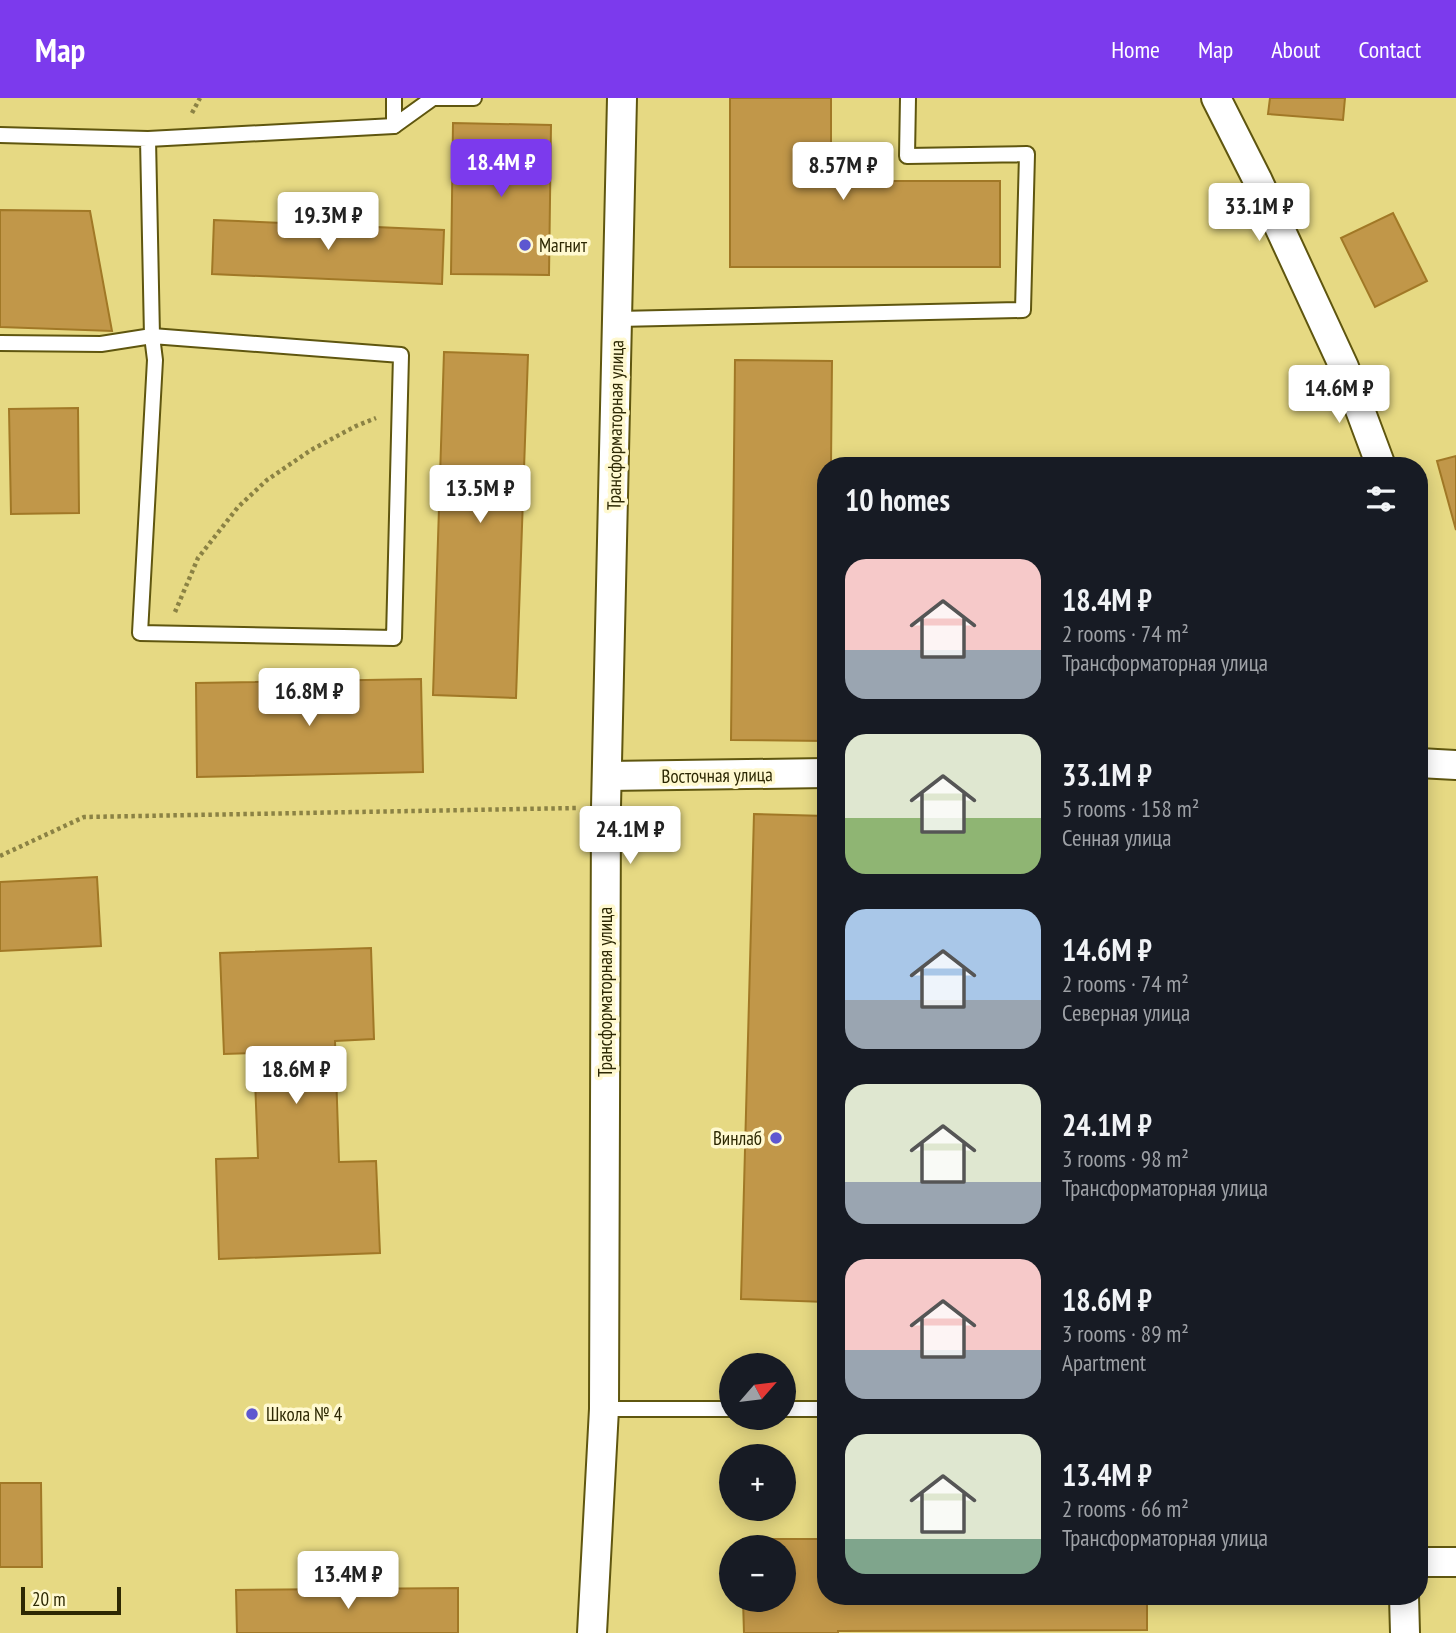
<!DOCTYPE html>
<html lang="en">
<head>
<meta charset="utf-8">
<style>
  body { margin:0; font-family:"PT Sans Narrow",sans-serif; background:#20242c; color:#f1f3f6; height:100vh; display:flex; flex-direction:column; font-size:26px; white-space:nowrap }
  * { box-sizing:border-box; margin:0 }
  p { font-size:23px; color:#9ea1a6 }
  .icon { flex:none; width:38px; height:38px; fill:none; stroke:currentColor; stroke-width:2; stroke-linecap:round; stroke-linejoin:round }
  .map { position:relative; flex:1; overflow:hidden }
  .panel { position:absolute; left:817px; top:359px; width:611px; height:1148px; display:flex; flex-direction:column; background:#171b24; border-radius:28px; box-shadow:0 4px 18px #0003 }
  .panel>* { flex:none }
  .needle { width:46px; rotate:62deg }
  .tools { position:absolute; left:719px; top:1255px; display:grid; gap:14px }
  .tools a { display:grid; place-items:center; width:77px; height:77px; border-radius:50%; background:#171b24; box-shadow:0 4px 18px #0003; font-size:35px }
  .scale { position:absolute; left:21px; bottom:18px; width:100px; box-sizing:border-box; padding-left:7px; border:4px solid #2d2803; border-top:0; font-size:19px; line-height:24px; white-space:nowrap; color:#2d2803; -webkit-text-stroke:5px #fff9d0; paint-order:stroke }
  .price { position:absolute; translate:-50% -60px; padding:0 16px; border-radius:7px; background:#fff; color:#222; font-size:23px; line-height:46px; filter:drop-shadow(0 2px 4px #0008) }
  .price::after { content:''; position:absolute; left:50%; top:42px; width:21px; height:16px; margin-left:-10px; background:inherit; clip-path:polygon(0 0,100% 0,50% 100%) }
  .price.active { background:#7c3aed; color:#fff }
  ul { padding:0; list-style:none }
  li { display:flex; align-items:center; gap:21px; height:175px; padding:0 28px }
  li span { display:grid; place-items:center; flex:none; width:196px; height:140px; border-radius:21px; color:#555 }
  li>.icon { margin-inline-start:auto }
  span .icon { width:84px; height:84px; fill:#fffc; stroke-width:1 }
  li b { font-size:30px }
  h2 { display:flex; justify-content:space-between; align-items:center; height:84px; padding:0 28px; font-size:30px }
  header { display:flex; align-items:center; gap:42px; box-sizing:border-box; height:98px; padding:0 35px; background:#7c3aed; color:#fff }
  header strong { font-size:33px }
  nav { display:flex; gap:38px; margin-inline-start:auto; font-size:24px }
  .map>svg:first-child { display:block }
  .building { fill:#c19749; stroke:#a17826; stroke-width:2 }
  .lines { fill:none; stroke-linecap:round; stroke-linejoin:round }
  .lane-casing { stroke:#5f560f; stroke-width:18 }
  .street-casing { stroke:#5f560f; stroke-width:32 }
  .path { stroke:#8b8244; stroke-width:4.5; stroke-dasharray:3.5 3.5; stroke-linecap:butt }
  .lane { stroke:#fff; stroke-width:14 }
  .street { stroke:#fff; stroke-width:28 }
  .poi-dot { fill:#5e57d0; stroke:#fff9d0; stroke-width:2.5 }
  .labels { text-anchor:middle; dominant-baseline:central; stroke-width:7; stroke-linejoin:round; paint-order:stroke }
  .poi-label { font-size:19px; fill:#2d2803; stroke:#fff9d0; text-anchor:start }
  .street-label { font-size:19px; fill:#2d2803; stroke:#fff9d0 }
</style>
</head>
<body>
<header>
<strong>Map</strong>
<nav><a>Home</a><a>Map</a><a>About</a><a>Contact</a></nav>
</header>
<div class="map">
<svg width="1456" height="1535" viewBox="0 0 1456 1535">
  <rect width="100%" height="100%" fill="#e6d983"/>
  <!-- building -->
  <g class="building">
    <polygon points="730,0 831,0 831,83 1000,83 1000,169 730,169"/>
    <polygon points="1270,0 1345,0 1343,22 1268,16"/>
    <polygon points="453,25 551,27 549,177 451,176"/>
    <polygon points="0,112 90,113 112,233 0,229"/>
    <polygon points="1393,115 1427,183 1375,209 1341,140"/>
    <polygon points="214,122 444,132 442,186 212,176"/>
    <polygon points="444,254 528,257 516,600 433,597"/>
    <polygon points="735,262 832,263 831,368 826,368 826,643 731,642"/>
    <polygon points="78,310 79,415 11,416 9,311"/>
    <polygon points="1456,358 1456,432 1437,363"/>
    <polygon points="421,581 423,674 197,679 196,585"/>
    <polygon points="754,716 826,718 826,1204 741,1201"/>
    <polygon points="97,779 101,848 0,853 0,784"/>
    <polygon points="371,850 374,941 335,943 339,1064 376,1063 380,1155 219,1161 216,1061 258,1060 254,955 224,956 220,855"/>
    <polygon points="0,1385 41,1385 42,1469 0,1469"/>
    <polygon points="743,1441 826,1441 826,1498 1147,1498 1147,1532 838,1533 838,1535 744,1535 743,1502 784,1502 784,1449 743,1449"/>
    <polygon points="458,1490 458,1535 237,1535 236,1492"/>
  </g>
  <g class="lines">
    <defs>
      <g id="lane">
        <polyline points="394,28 394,0"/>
        <polyline points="0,37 148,41 152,238 101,246 0,245"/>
        <polyline points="148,41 394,28 433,0 474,0"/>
        <polyline points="618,221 1023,212 1027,56 907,58 908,0"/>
        <polygon points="152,238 401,257 394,540 140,535 155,262"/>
        <polyline points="604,1311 732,1311"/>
        <polyline points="784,1311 826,1311"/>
      </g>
      <g id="street">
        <polyline points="1216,0 1257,81 1344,269 1381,368"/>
        <polyline points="1419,665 1456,667"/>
        <polyline points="608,678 826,675"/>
        <polyline points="1419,1464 1456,1464"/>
        <polyline points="1404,1498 1405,1535"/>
        <polyline points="592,1535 604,1311 606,709 622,0"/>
      </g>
    </defs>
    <!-- lane casing -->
    <use href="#lane" class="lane-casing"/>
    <!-- street casing -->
    <use href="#street" class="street-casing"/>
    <!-- path -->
    <g class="path">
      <polyline points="192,15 200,0"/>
      <polyline points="175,514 198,460 238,409 267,382 311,352 356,328 376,320"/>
      <polyline points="0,758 84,719 577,710"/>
    </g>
    <!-- lane -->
    <use href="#lane" class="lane"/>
    <!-- street -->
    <use href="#street" class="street"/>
  </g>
  <!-- markers -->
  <g class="poi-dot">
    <circle cx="525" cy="147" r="7"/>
    <circle cx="776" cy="1040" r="7"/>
    <circle cx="252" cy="1316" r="7"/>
  </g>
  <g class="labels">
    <!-- poi labels -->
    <g class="poi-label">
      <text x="539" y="147">Магнит</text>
      <text x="762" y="1040" text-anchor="end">Винлаб</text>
      <text x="266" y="1316">Школа № 4</text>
    </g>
    <!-- street labels -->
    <g class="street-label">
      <text transform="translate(615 327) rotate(-89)">Трансформаторная улица</text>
      <text transform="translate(717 677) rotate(-1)">Восточная улица</text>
      <text transform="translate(605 894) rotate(-90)">Трансформаторная улица</text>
    </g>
  </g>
</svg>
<div class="tools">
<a><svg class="needle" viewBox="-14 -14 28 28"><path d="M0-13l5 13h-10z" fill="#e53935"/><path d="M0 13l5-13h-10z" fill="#9ea1a6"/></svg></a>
<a>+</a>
<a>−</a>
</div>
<div class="scale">20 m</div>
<b class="price active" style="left:501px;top:101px">18.4M ₽</b>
<b class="price" style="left:843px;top:104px">8.57M ₽</b>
<b class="price" style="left:1259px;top:145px">33.1M ₽</b>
<b class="price" style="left:328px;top:154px">19.3M ₽</b>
<b class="price" style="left:1339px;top:327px">14.6M ₽</b>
<b class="price" style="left:480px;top:427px">13.5M ₽</b>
<b class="price" style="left:309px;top:630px">16.8M ₽</b>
<b class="price" style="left:630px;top:768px">24.1M ₽</b>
<b class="price" style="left:296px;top:1008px">18.6M ₽</b>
<b class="price" style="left:348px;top:1513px">13.4M ₽</b>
<section class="panel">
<h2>10 homes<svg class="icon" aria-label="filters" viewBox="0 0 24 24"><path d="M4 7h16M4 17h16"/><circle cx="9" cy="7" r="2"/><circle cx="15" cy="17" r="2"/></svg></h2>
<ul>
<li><span style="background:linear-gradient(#f6c9c9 65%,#9aa5b1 0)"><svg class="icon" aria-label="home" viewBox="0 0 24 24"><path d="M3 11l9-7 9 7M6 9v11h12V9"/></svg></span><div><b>18.4M ₽</b><p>2 rooms · 74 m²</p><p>Трансформаторная улица</p></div></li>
<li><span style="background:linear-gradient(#dfe7d0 60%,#8fb573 0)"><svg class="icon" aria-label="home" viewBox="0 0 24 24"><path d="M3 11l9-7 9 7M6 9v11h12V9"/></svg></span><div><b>33.1M ₽</b><p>5 rooms · 158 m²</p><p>Сенная улица</p></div></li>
<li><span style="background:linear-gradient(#a9c7e8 65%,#9aa5b1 0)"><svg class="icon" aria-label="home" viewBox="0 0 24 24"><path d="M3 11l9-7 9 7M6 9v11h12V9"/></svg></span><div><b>14.6M ₽</b><p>2 rooms · 74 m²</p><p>Северная улица</p></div></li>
<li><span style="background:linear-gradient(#dfe7d0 70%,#9aa5b1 0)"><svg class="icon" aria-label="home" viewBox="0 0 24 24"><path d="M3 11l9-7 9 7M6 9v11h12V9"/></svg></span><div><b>24.1M ₽</b><p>3 rooms · 98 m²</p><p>Трансформаторная улица</p></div></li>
<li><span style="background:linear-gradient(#f6c9c9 65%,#9aa5b1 0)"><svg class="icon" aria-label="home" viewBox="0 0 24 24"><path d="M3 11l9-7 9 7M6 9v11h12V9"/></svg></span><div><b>18.6M ₽</b><p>3 rooms · 89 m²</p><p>Apartment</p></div></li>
<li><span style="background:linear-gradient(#dfe7d0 75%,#7fa58c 0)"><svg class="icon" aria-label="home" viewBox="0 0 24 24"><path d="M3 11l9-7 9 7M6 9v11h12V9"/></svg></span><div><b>13.4M ₽</b><p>2 rooms · 66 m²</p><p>Трансформаторная улица</p></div></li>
</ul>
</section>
</div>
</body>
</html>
